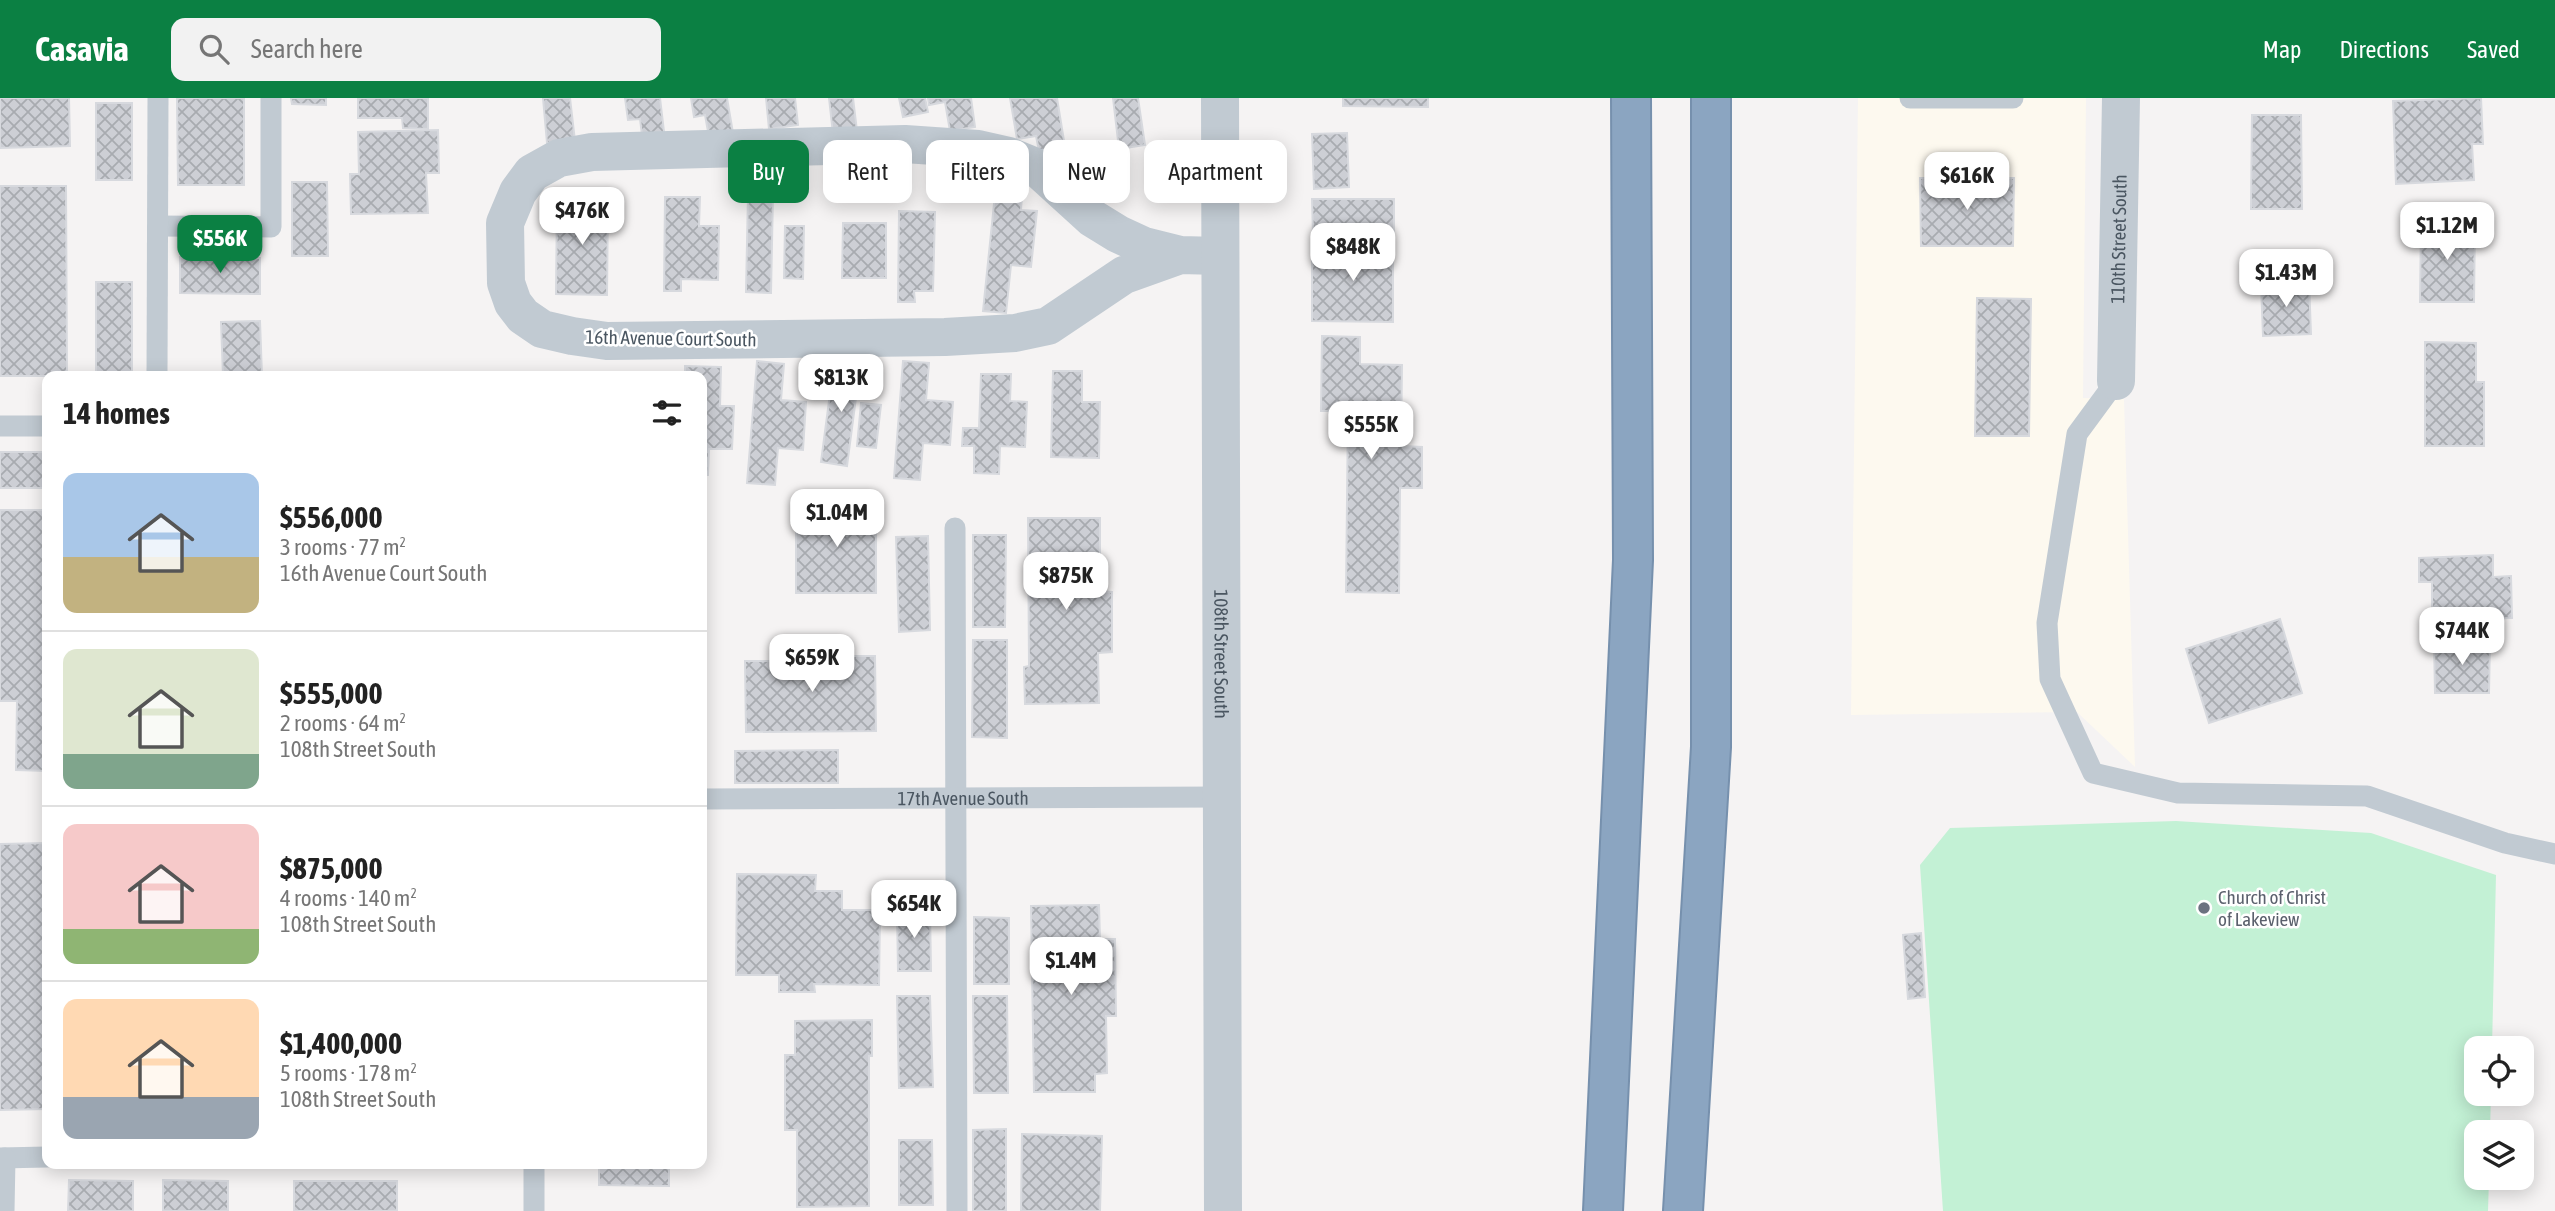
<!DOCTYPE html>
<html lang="en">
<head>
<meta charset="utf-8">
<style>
  body { margin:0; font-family:"Asap Condensed",sans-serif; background:#f2f2f2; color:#222; height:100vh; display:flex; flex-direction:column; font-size:26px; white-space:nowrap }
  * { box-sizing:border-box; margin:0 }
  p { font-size:23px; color:#767676 }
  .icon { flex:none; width:38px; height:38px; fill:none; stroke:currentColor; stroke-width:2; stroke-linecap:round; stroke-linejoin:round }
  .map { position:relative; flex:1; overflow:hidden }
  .sheet { position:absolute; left:42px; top:273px; width:665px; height:798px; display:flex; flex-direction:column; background:#fff; border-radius:14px; box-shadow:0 4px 18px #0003 }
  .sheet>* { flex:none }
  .banner { position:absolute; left:728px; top:42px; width:665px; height:63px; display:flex; gap:14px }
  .controls { position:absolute; left:2464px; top:938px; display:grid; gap:14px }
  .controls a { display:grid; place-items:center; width:70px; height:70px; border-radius:14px; background:#fff; box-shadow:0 4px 18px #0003; font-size:35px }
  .price { position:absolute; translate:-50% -60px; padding:0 16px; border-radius:14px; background:#fff; color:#222; font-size:23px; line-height:46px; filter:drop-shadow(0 2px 4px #0008) }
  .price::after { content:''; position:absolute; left:50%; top:42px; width:21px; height:16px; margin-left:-10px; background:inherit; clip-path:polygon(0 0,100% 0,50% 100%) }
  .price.on { background:#0b8043; color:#fff }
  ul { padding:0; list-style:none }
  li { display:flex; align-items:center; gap:21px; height:175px; padding:0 21px }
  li+li { border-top:2px solid #e0e0e0 }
  li span { display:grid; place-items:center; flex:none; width:196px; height:140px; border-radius:14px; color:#555 }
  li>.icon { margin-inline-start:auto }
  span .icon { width:84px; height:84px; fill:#fffc; stroke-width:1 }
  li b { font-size:30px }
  h2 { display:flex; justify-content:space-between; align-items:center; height:84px; padding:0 21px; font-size:30px }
  .pill { padding:0 24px; border-radius:14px; background:#fff; box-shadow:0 4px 18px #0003; font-size:24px; line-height:63px }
  .pill.on { background:#0b8043; color:#fff }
  header { display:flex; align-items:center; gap:42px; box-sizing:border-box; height:98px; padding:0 35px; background:#0b8043; color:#fff }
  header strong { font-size:33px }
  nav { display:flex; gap:38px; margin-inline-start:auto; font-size:24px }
  .search { width:490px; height:63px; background:#f2f2f2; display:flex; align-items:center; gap:18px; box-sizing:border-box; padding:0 24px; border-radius:14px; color:#767676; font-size:26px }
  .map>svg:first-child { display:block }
  .commercial { fill:#fdf9ef }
  .park { fill:#c3f1d5 }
  .building { fill:url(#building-cross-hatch); stroke:#d7d9de; stroke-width:2 }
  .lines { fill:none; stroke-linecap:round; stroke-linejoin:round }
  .motorway-casing { stroke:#7690ad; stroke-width:42 }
  .service { stroke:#c1cad2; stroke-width:21 }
  .minor { stroke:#c1cad2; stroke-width:38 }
  .tertiary { stroke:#c1cad2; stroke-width:38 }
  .motorway { stroke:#8ba5c1; stroke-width:38 }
  .worship-dot { fill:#6b7280; stroke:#fff; stroke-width:2.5 }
  .labels { text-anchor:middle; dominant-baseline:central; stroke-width:5; stroke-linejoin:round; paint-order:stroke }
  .street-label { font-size:19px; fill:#4a5661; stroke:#fff }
  .worship-label { font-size:19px; fill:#5b616d; stroke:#fff; text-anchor:start }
</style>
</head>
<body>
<header>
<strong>Casavia</strong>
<div class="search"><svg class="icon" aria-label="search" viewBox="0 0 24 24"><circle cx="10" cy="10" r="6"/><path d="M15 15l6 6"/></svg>Search here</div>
<nav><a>Map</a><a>Directions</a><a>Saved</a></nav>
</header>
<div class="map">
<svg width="2555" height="1113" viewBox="0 0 2555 1113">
  <defs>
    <pattern id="building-cross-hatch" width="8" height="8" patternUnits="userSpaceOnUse" patternTransform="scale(1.75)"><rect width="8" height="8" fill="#cdcfd5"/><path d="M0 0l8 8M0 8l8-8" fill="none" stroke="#a8abb0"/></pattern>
  </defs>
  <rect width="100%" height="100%" fill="#f5f3f3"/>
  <!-- commercial -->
  <polygon class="commercial" points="1858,0 2086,0 2083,300 2124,301 2135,669 2077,614 1851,617"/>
  <!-- park -->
  <polygon class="park" points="2176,723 2371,735 2496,777 2492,950 2476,950 2476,996 2491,996 2490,1034 2476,1034 2476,1080 2489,1080 2488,1113 1943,1113 1920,767 1950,730"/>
  <!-- building -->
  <g class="building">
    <polygon points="0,0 69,0 70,48 0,50"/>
    <polygon points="177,0 244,0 244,87 178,87"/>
    <polygon points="291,0 326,0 326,7 292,6"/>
    <polygon points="358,0 428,0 428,31 403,30 402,20 358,20"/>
    <polygon points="543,0 570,0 575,43 547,45"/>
    <polygon points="625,0 660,0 665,42 643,45 640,21 628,22"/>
    <polygon points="691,0 727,0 733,35 709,39 705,17 694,19"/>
    <polygon points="766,0 795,0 798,27 769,31"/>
    <polygon points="829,0 853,0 857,33 833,36"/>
    <polygon points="899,0 925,0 928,14 903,19"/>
    <polygon points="928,0 971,0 975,29 950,33 945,4 929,7"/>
    <polygon points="1010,0 1057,0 1065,49 1039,53 1036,38 1017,41"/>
    <polygon points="1113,0 1138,0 1145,47 1119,51"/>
    <polygon points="1343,0 1428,0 1428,9 1343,8"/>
    <polygon points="2481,0 2483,46 2472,46 2474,82 2396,86 2393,3"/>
    <rect x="96" y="5" width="36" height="77"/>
    <polygon points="2252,17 2301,17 2302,111 2251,111"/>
    <polygon points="438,32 439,75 426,75 428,115 351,116 350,76 359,76 358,34"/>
    <polygon points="1347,35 1349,89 1314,91 1312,36"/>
    <polygon points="1920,80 2014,80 2013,148 1921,148"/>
    <polygon points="292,84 327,84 328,158 292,158"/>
    <polygon points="0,88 66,88 67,278 0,278"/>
    <polygon points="748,95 773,96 771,195 746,194"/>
    <polygon points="995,96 1022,98 1021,112 1037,113 1031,169 1011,167 1006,215 983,213"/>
    <polygon points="665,99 700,99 699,128 719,128 718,182 681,181 681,193 664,193"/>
    <polygon points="557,101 608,102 607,197 556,196"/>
    <polygon points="1312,101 1394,101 1394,138 1313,138"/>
    <polygon points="899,113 935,114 933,193 914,193 915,204 898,204"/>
    <polygon points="2421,123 2475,124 2474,204 2420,204"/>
    <polygon points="843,125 886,125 886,180 842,180"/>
    <polygon points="785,128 804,128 803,181 784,180"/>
    <polygon points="1312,147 1393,147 1393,224 1312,223"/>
    <polygon points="180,159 260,160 260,196 180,195"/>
    <polygon points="2309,183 2311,236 2263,238 2261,186"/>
    <rect x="96" y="184" width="36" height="92"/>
    <polygon points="1977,200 2031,201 2029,338 1975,338"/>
    <polygon points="260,223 262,278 223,278 221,224"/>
    <polygon points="1322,238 1360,239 1360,266 1402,267 1401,348 1422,349 1422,390 1400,390 1399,495 1346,494 1348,313 1321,313"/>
    <polygon points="2425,244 2476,245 2476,284 2484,284 2484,348 2425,348"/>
    <polygon points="757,263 784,266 781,302 806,304 803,352 778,350 775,387 747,385"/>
    <polygon points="903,263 929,265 926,302 953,304 950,347 923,345 920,382 894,380"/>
    <polygon points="834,265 860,269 847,368 821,364"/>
    <polygon points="685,268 721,269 720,308 734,308 732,351 709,351 708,377 702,377 702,278 685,278"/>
    <polygon points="1053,273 1082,273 1082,304 1100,304 1099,360 1051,359"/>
    <polygon points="981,276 1011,276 1010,303 1027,304 1025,349 1000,348 999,376 974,375 974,348 962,348 963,330 979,330"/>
    <polygon points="861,305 881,307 876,350 857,348"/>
    <rect x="0" y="354" width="47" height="36"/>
    <polygon points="805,405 876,405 876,495 796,495 796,425 805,425"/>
    <polygon points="0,412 47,412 47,453 43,453 43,465 47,465 47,673 16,672 17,603 0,603"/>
    <polygon points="1028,420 1100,420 1100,493 1112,494 1112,554 1098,555 1099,605 1025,606 1024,569 1029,568"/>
    <polygon points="973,437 1006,437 1005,529 973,529"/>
    <polygon points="928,438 930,532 899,534 896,439"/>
    <polygon points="2493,457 2493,479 2511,478 2512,520 2432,522 2432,484 2419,484 2419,460"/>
    <polygon points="2280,521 2302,595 2209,625 2186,551"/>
    <polygon points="973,542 1007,542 1007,640 972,639"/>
    <polygon points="2434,543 2490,543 2489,595 2435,595"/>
    <polygon points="818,549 853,549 853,558 875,558 876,633 746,634 745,563 818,563"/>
    <polygon points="838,652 838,685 735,685 735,653"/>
    <polygon points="47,745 47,1011 0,1012 0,746"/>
    <polygon points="737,776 816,777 815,793 842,793 842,812 880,812 879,887 814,886 815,894 779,894 779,877 736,877"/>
    <polygon points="1099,807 1100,841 1115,841 1116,918 1106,918 1107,975 1095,976 1095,994 1034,994 1031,808"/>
    <polygon points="930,811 931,873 898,873 897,812"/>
    <polygon points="974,819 1009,820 1009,886 974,886"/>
    <polygon points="1921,835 1925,899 1908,901 1903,837"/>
    <polygon points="897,898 930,898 933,989 899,990"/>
    <polygon points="973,898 1007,898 1008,995 974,995"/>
    <polygon points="872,922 872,958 869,958 869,1108 797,1109 797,1032 785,1032 785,957 795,957 795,923"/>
    <polygon points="1006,1031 1006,1113 973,1113 973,1032"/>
    <polygon points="1022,1036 1102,1038 1100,1113 1021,1113"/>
    <polygon points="899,1042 932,1042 933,1107 899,1107"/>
    <polygon points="599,1066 669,1066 669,1088 599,1087"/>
    <polygon points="69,1082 133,1083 133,1113 68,1113"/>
    <polygon points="163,1082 228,1083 228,1113 163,1113"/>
    <rect x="294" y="1083" width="103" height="30"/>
  </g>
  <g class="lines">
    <defs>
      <g id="motorway">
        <polyline points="1603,1113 1633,462 1631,0"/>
        <polyline points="1683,1113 1711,649 1711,0"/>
      </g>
    </defs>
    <!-- motorway casing -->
    <use href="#motorway" class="motorway-casing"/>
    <!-- service -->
    <g class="service">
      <polyline points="1910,0 2013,0"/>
      <polyline points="158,128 271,129 271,0"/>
      <polyline points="157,278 158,0"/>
      <polyline points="2116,283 2077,336 2047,525 2050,581 2093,675 2178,695 2367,698 2505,745 2555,756"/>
      <polyline points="0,328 47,328"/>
      <polyline points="955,430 957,1113"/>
      <path id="s1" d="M702,701l522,-2"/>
      <polyline points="0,1060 47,1059"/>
      <polyline points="534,1066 534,1113"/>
      <polyline points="4,1113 5,1060"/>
    </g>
    <!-- minor -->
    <g class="minor">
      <polyline points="1180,157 1124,177 1048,228 1015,235 945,239 607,243 572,238 542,231 523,218 513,205 506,185 505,125 518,94 532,75 559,60 592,54 905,46 978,51 1009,58 1036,69 1092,120 1118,136 1144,148 1180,157 1220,158"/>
      <path id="s2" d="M2116,283l5,-283"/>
    </g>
    <!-- tertiary -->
    <path class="tertiary" id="s3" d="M1220,0l3,1113"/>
    <!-- motorway -->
    <use href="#motorway" class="motorway"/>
  </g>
  <!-- markers -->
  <circle class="worship-dot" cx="2204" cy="810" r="7"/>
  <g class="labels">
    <!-- street labels -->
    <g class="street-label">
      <text stroke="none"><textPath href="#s2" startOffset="142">110th Street South</textPath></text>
      <text transform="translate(671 240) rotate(1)">16th Avenue Court South</text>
      <text stroke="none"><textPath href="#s3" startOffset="556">108th Street South</textPath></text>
      <text stroke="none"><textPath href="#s1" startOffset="261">17th Avenue South</textPath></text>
    </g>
    <!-- worship labels -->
    <g class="worship-label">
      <text x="2218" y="799">Church of Christ<tspan x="2218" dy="22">of Lakeview</tspan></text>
    </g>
  </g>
</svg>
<div class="controls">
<a><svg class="icon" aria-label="locate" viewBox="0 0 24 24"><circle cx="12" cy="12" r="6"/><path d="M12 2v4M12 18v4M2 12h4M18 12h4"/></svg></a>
<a><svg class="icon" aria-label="layers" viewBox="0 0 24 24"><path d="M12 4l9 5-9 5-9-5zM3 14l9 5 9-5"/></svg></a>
</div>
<b class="price" style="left:1967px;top:114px">$616K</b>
<b class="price" style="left:582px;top:149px">$476K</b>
<b class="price" style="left:2447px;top:164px">$1.12M</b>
<b class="price on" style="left:220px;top:177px">$556K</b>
<b class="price" style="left:1353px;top:185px">$848K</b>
<b class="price" style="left:2286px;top:211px">$1.43M</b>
<b class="price" style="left:841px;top:316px">$813K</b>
<b class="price" style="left:1371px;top:363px">$555K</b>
<b class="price" style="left:837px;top:451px">$1.04M</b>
<b class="price" style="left:1066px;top:514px">$875K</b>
<b class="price" style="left:2462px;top:569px">$744K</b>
<b class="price" style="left:812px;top:596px">$659K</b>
<b class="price" style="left:914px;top:842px">$654K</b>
<b class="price" style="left:1071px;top:899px">$1.4M</b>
<div class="banner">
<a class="pill on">Buy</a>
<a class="pill">Rent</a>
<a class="pill">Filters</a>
<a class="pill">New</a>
<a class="pill">Apartment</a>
</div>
<section class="sheet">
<h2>14 homes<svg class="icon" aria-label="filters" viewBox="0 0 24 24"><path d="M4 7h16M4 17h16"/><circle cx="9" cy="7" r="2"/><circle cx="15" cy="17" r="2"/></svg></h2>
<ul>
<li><span style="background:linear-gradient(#a9c7e8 60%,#c2b280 0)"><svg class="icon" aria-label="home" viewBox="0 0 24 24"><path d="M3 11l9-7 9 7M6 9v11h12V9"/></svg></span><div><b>$556,000</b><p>3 rooms · 77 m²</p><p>16th Avenue Court South</p></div></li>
<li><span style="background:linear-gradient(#dfe7d0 75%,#7fa58c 0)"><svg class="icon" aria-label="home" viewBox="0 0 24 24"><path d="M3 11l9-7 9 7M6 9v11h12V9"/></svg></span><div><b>$555,000</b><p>2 rooms · 64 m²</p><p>108th Street South</p></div></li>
<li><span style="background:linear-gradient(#f6c9c9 75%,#8fb573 0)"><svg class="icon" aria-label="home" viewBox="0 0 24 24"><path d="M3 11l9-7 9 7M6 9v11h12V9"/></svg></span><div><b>$875,000</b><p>4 rooms · 140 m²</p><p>108th Street South</p></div></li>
<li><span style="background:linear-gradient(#ffd9b3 70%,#9aa5b1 0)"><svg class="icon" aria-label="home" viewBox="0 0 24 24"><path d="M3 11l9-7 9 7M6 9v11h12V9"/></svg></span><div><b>$1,400,000</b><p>5 rooms · 178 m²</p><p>108th Street South</p></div></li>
</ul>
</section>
</div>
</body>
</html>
